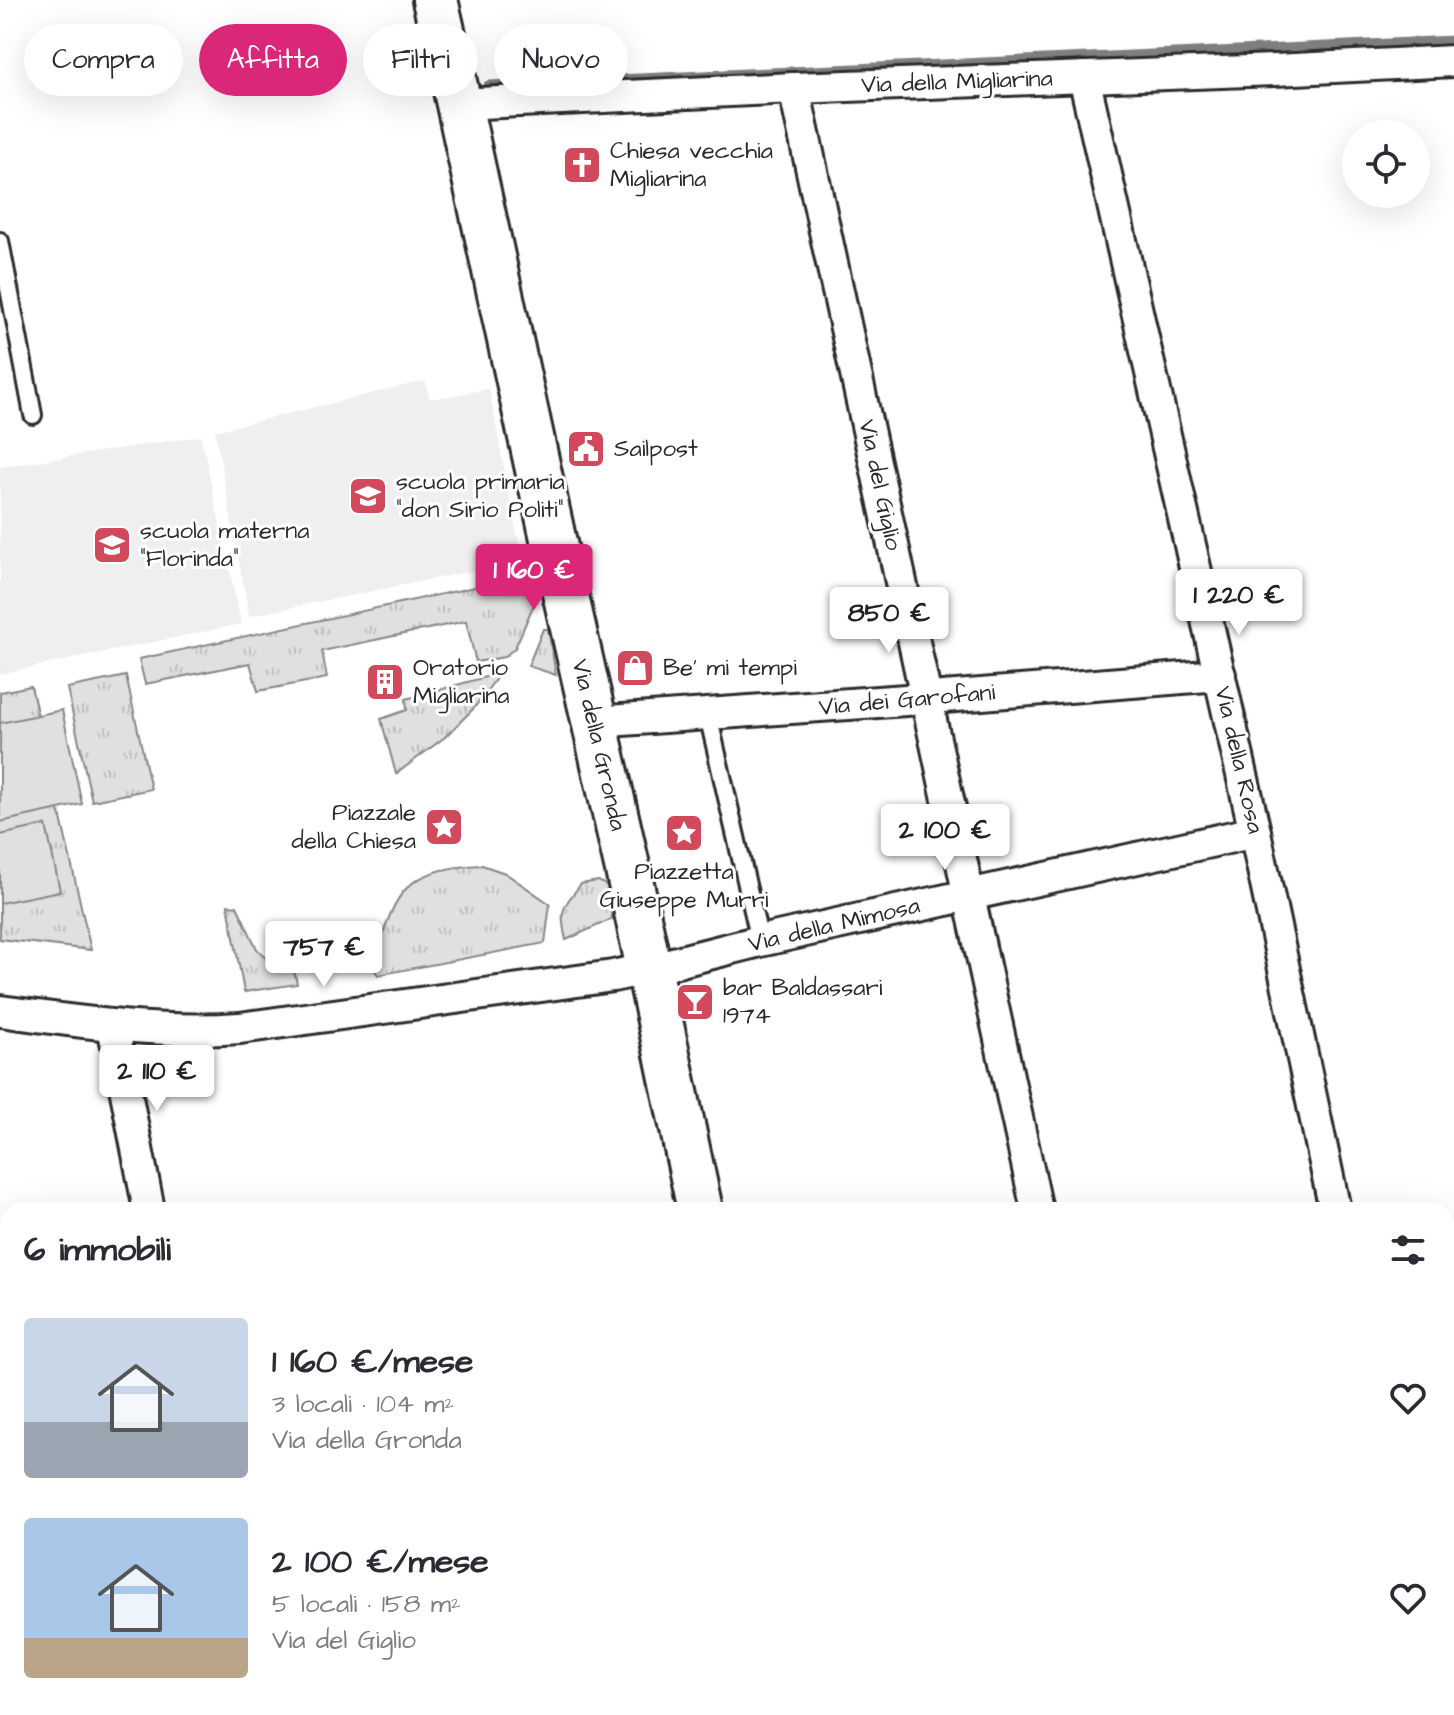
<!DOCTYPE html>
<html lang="it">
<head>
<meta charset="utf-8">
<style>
  body { margin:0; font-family:"Architects Daughter",sans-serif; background:#f7f7f7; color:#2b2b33; height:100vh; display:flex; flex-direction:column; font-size:30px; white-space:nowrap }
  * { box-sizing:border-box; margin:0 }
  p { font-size:26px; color:#7c7c81 }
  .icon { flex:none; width:44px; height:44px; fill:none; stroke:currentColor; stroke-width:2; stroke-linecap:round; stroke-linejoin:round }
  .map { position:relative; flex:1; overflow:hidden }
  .drawer { position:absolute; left:0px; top:1202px; width:1454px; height:514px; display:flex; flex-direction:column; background:#fff; border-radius:24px 24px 0 0; box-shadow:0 8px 32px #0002 }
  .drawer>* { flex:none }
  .banner { position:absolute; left:24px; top:24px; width:800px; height:72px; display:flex; gap:16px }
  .controls { position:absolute; left:1342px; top:120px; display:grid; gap:16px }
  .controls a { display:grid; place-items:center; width:88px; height:88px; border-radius:50%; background:#fff; box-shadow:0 8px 32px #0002; font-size:40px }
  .price { position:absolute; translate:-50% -68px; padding:0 18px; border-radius:8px; background:#fff; color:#222; font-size:26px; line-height:52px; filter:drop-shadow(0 2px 4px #0008) }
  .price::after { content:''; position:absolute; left:50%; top:48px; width:24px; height:18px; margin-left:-12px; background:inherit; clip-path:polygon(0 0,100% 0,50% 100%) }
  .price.selected { background:#db2777; color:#fff }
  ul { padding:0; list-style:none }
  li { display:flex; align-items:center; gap:24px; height:200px; padding:0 24px }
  li span { display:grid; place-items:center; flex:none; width:224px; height:160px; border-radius:8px; color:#555 }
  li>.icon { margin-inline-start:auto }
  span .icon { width:96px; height:96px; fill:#fffc; stroke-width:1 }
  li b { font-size:34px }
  h2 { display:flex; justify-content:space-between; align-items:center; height:96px; padding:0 24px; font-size:34px }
  .tag { padding:0 28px; border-radius:36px; background:#fff; box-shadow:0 8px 32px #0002; font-size:28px; line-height:72px }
  .tag.selected { background:#db2777; color:#fff }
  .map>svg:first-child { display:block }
  .built { fill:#efefef }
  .grass { fill:url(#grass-tufts); stroke:#868686; stroke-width:2 }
  .garden { fill:#e0e0e0; stroke:#868686; stroke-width:2 }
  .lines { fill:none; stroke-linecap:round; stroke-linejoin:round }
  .stream { stroke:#7e7e7e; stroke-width:9 }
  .lane-casing { stroke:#2b2b2b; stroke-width:22 }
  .street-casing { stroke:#2b2b2b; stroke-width:36 }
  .secondary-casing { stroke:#2b2b2b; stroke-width:50 }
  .lane { stroke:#fff; stroke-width:16 }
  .street { stroke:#fff; stroke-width:30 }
  .secondary { stroke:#fff; stroke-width:44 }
  .labels { text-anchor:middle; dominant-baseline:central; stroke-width:6; stroke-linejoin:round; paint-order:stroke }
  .street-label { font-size:24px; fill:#2b2b2b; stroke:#fff }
  .poi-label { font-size:24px; fill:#2b2b2b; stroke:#fff; text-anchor:start }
</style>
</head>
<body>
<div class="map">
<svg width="1454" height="1715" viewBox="0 0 1454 1715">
  <defs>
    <pattern id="grass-tufts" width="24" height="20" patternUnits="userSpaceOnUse" patternTransform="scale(2)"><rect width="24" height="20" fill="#e0e0e0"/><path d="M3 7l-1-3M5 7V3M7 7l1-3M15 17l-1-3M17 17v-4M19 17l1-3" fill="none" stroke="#c0c0c0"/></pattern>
  </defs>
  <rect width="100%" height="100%" fill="#fff"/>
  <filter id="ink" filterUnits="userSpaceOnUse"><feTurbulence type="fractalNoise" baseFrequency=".0125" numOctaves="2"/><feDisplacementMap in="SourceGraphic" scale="16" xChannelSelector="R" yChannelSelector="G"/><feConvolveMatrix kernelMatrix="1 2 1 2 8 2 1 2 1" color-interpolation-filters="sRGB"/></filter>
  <g filter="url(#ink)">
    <!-- built -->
    <g class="built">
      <polygon points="425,381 430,399 489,389 522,561 249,616 215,431"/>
      <polygon points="201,436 241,624 0,674 0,467"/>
    </g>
    <!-- grass -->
    <g class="grass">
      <polygon points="535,574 534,604 515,648 504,657 476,662 466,621 322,651 327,678 258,691 250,663 145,684 139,659"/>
      <polygon points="543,629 548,629 556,675 528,666"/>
      <polygon points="500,673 474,708 445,737 396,774 381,719 407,710 406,699"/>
      <polygon points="126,676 151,789 92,801 67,688"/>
      <polygon points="31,686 91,950 0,939 0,692"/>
      <path d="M482,865l23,8 45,31 -5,39 -167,32 -5,-7c6,-22 16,-60 31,-77 17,-21 53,-25 78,-26z"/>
      <path d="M598,881l10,5 4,33 -46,21c-7,-30 -4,-32 15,-56z"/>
      <polygon points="228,905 237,906 257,949 277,969 293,965 297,984 244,992"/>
    </g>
    <!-- garden -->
    <g class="garden">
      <polygon points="62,710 82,804 0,822 0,723"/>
      <polygon points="46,825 60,891 0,903 0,835"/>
    </g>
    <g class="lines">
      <!-- stream -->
      <polyline class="stream" points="488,85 1454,40"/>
      <defs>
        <g id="lane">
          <polyline points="0,241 33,415"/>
          <polyline points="708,715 760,941"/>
          <polyline points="4,1513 8,1543"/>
          <polyline points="104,1708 105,1715"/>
        </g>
        <g id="street">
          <polyline points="1084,77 1255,832 1335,1210"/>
          <polyline points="794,88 1037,1210"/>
          <polyline points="459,104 794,88 1275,70 1454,61"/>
          <polyline points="594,722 906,700 1220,675"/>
          <path d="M0,1011c80,11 159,23 240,17l373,-52 52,-11 95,-24 495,-109"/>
          <polyline points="113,1026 149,1210"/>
          <polyline points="0,1513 8,1513"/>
          <polyline points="216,1708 216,1715"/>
          <polyline points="1144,1708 1145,1715"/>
        </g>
        <g id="secondary">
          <polyline points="435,0 459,104 557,557 630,879 700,1210"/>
          <polyline points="805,1708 806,1715"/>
        </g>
      </defs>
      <!-- lane casing -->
      <use href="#lane" class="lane-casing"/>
      <!-- street casing -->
      <use href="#street" class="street-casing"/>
      <!-- secondary casing -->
      <use href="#secondary" class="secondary-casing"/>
      <!-- lane -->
      <use href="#lane" class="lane"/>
      <!-- street -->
      <use href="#street" class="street"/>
      <!-- secondary -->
      <use href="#secondary" class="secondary"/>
    </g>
  </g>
  <!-- icons -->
  <defs>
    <symbol id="church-square" viewBox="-11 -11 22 22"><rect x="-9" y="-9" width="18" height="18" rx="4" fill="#d1495b" stroke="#fff"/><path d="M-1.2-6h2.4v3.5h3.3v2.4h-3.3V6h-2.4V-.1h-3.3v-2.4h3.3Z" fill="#fff"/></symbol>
    <symbol id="civic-square" viewBox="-11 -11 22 22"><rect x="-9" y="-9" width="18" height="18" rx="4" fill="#d1495b" stroke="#fff"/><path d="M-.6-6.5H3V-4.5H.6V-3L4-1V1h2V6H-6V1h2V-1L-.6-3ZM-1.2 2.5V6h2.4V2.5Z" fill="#fff"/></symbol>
    <symbol id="school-square" viewBox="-11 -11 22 22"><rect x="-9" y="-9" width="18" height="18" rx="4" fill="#d1495b" stroke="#fff"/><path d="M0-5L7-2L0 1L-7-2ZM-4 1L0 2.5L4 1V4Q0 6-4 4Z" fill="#fff"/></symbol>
    <symbol id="shop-square" viewBox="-11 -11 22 22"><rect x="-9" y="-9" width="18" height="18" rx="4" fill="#d1495b" stroke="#fff"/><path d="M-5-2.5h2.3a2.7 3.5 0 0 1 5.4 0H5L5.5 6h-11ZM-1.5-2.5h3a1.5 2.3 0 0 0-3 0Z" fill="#fff"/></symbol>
    <symbol id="building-square" viewBox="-11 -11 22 22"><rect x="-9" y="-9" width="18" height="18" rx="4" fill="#d1495b" stroke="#fff"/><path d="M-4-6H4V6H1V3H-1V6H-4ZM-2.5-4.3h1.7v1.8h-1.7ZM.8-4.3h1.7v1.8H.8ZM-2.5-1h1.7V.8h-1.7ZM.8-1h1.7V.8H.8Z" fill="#fff"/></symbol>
    <symbol id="sight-square" viewBox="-11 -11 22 22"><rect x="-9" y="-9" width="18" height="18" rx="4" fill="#d1495b" stroke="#fff"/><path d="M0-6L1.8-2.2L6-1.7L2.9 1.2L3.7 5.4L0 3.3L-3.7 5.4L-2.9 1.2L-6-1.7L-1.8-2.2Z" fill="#fff"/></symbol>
    <symbol id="bar-square" viewBox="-11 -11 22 22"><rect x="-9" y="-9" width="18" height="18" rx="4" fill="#d1495b" stroke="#fff"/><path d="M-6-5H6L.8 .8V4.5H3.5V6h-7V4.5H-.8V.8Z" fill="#fff"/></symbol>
  </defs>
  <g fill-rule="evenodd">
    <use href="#church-square" x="560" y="143" width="44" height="44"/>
    <use href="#civic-square" x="564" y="427" width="44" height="44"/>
    <use href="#school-square" x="346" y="474" width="44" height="44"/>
    <use href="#school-square" x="90" y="523" width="44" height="44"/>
    <use href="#shop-square" x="613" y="646" width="44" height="44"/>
    <use href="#building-square" x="363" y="660" width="44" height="44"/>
    <use href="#sight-square" x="422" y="805" width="44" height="44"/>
    <use href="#sight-square" x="662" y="811" width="44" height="44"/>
    <use href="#bar-square" x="673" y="980" width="44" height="44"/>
  </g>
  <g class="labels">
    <!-- street labels -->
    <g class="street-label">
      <text transform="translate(957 82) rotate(-2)">Via della Migliarina</text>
      <text transform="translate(880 485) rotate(78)">Via del Giglio</text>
      <text transform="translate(907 700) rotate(-5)">Via dei Garofani</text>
      <text transform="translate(599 745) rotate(77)">Via della Gronda</text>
      <text transform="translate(1239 760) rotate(77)">Via della Rosa</text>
      <text transform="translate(834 925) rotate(-13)">Via della Mimosa</text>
    </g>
    <!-- poi labels -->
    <g class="poi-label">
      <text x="610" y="151">Chiesa vecchia<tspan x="610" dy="28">Migliarina</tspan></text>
      <text x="614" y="449">Sailpost</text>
      <text x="396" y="482">scuola primaria<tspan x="396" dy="28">"don Sirio Politi"</tspan></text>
      <text x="140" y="531">scuola materna<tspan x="140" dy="28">"Florinda"</tspan></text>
      <text x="413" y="668">Oratorio<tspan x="413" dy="28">Migliarina</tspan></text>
      <text x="663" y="668">Be' mi tempi</text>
      <text x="416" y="813" text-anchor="end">Piazzale<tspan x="416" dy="28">della Chiesa</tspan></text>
      <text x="684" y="872" text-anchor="middle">Piazzetta<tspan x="684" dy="28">Giuseppe Murri</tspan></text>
      <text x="723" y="988">bar Baldassari<tspan x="723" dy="28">1974</tspan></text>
    </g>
  </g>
</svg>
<div class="controls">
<a><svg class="icon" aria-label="locate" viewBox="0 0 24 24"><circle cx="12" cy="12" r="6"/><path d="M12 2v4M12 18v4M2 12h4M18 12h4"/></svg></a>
</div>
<b class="price selected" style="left:534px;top:612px">1 160 €</b>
<b class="price" style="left:1239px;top:637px">1 220 €</b>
<b class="price" style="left:889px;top:655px">850 €</b>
<b class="price" style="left:945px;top:872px">2 100 €</b>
<b class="price" style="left:324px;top:989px">757 €</b>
<b class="price" style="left:157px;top:1113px">2 110 €</b>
<div class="banner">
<a class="tag">Compra</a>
<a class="tag selected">Affitta</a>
<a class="tag">Filtri</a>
<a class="tag">Nuovo</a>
</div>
<section class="drawer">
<h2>6 immobili<svg class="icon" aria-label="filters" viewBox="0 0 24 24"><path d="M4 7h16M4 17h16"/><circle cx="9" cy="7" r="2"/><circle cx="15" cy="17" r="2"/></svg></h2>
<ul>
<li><span style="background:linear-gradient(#c9d6e8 65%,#9aa5b1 0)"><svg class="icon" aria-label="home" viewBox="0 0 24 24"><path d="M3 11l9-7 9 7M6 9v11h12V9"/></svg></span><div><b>1 160 €/mese</b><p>3 locali · 104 m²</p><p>Via della Gronda</p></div><svg class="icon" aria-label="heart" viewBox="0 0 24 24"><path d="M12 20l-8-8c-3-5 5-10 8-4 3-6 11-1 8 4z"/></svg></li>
<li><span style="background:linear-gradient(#a9c7e8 75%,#b9a48a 0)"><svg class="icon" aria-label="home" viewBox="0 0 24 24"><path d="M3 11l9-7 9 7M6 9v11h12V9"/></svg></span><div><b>2 100 €/mese</b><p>5 locali · 158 m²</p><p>Via del Giglio</p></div><svg class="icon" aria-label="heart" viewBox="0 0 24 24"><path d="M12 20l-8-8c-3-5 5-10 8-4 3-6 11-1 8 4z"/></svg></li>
</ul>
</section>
</div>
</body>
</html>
